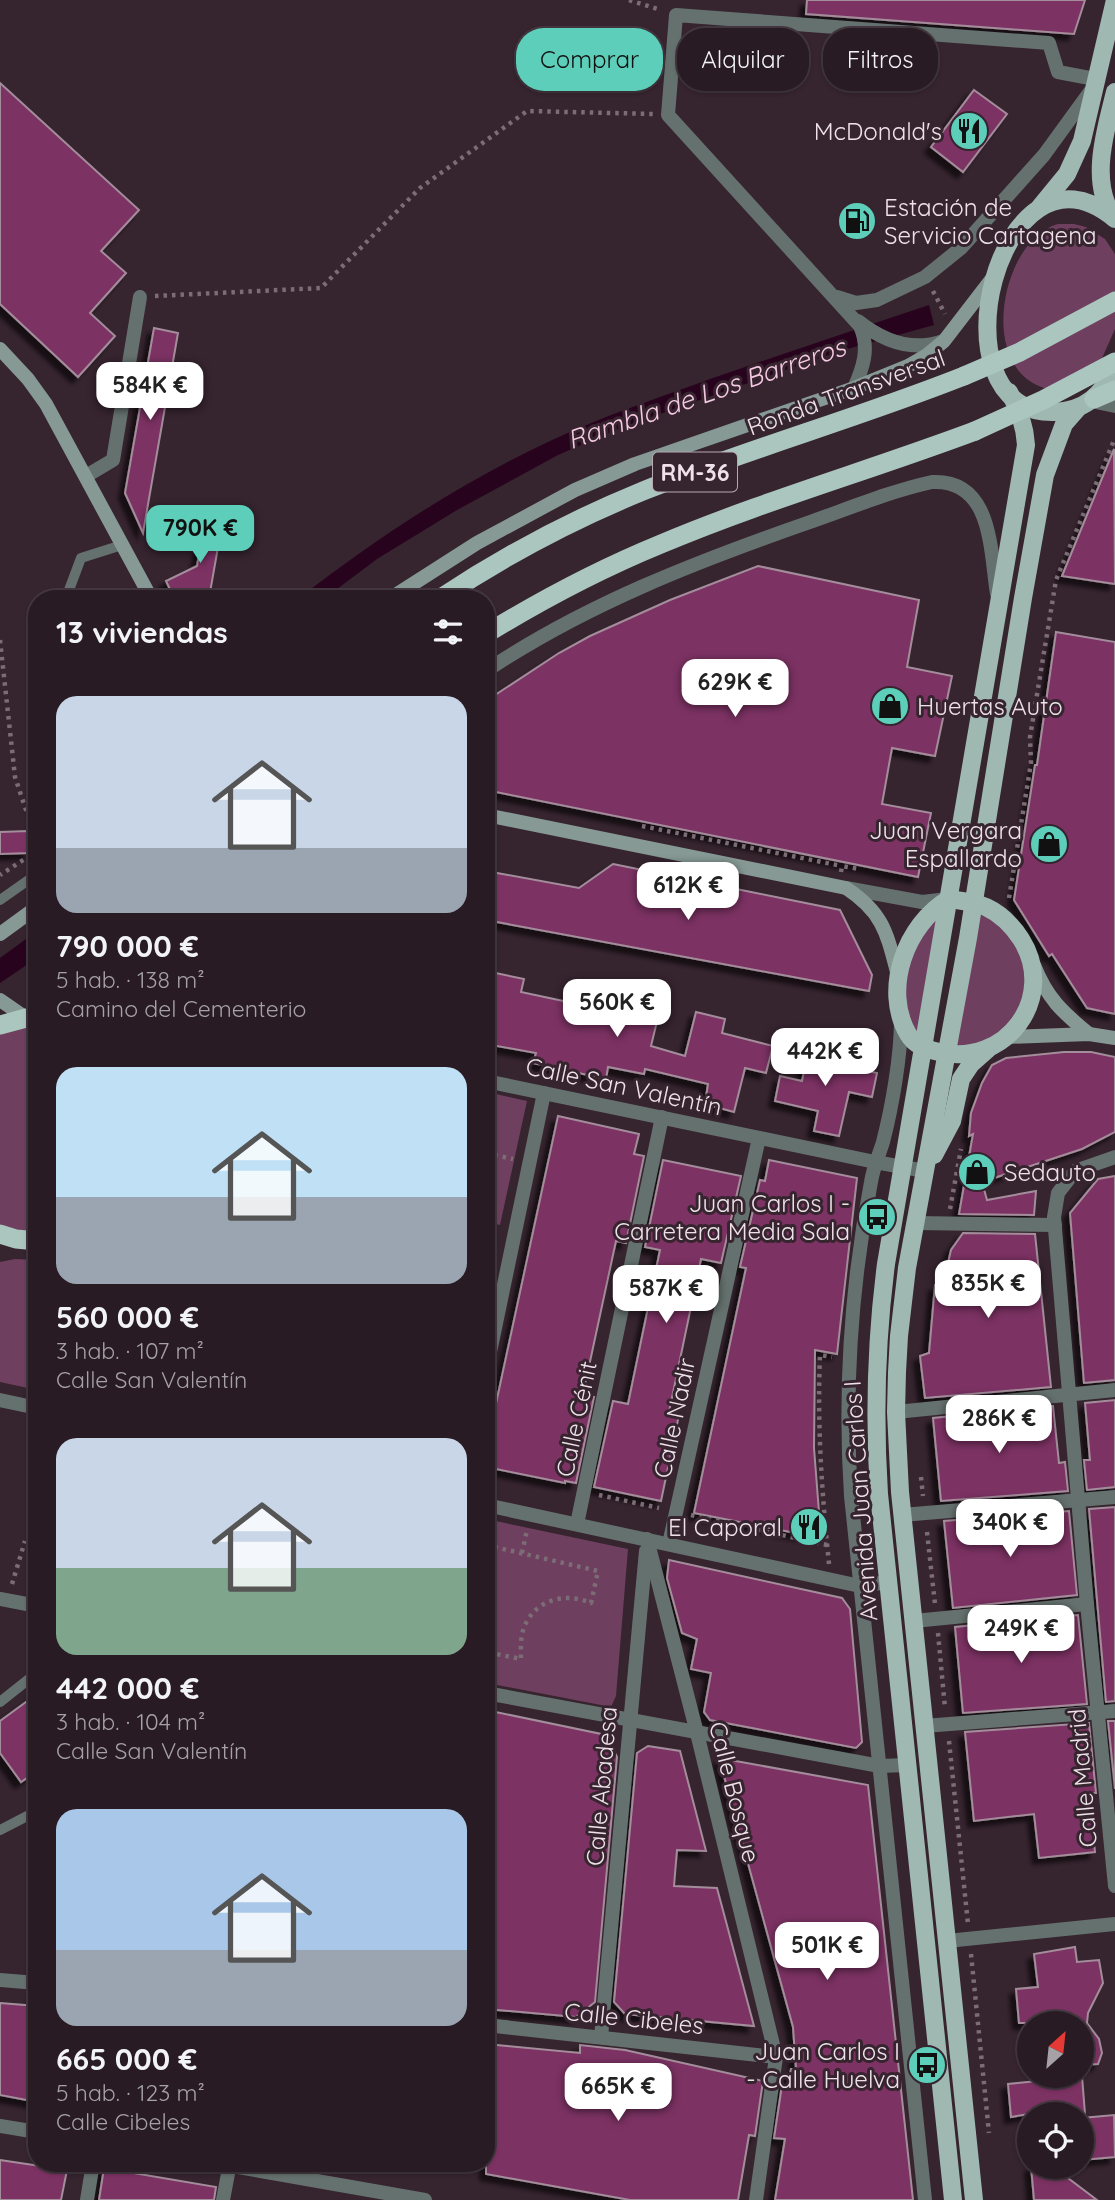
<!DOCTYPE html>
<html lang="es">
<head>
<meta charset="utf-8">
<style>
  body { margin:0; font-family:Quicksand,sans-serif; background:#342830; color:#f1f3f6; height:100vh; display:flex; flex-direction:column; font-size:26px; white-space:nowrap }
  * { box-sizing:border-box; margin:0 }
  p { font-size:23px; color:#a5a1a6 }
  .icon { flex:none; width:38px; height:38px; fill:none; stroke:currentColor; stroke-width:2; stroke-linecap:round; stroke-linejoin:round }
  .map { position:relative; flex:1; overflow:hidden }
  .panel { position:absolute; left:28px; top:590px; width:467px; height:1582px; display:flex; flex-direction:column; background:#281b23; border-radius:28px; box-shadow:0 2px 5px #0004,0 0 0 2px #443941 }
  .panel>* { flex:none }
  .guide { position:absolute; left:516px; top:28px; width:494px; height:63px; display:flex; gap:14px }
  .needle { width:46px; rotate:27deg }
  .fabs { position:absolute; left:1017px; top:2011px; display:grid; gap:14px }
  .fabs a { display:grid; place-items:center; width:77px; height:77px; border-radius:50%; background:#281b23; box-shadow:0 2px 5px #0004,0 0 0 2px #443941; font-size:35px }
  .price { position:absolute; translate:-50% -60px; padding:0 16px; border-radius:14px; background:#fff; color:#222; font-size:23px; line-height:46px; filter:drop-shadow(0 2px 4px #0008) }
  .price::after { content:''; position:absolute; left:50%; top:42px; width:21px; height:16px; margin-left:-10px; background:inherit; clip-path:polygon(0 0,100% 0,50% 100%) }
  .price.active { background:#5dceb9; color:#111 }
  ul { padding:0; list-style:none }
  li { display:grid; align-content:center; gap:14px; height:371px; padding:0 28px }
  li span { display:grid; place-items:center; height:217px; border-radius:21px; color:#555 }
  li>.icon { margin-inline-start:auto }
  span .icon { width:126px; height:126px; fill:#fffc; stroke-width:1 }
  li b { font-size:30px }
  h2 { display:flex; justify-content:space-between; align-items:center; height:84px; padding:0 28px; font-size:30px }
  .pill { padding:0 24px; border-radius:28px; background:#281b23; box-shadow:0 2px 5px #0004,0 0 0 2px #443941; font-size:24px; line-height:63px }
  .pill.active { background:#5dceb9; color:#111 }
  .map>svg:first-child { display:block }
  .green { fill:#6e3f5e }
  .water { fill:#28031d }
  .building { fill:#7c3164; stroke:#a48d9b; stroke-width:2; filter:url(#shadow) }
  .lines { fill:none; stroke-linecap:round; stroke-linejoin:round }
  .path { stroke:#7c6c76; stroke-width:4.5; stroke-dasharray:3.5 5; stroke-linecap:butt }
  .service { stroke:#65716e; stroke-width:10 }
  .pedestrian { stroke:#65716e; stroke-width:14 }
  .minor { stroke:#65716e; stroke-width:14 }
  .tertiary { stroke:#65716e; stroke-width:14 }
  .secondary { stroke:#869994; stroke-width:14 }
  .primary { stroke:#9fb8b2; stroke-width:18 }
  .trunk { stroke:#aac6bf; stroke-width:19 }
  .trunk-bridge { stroke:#aac6bf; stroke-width:19 }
  .labels { text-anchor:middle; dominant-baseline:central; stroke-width:6; stroke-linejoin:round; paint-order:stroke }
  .shield { fill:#36242f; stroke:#b7a8b1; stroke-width:2 }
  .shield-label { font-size:23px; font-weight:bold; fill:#eee1e9 }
  .poi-label { font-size:24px; fill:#eee1e9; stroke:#36242f; text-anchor:end }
  .street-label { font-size:24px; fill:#eee1e9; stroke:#36242f }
  .water-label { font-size:26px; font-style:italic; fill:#f6cae4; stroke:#36242f }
</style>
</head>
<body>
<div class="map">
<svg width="1115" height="2200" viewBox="0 0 1115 2200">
  <defs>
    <filter id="shadow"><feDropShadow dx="-6" dy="6" stdDeviation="2" flood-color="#0009"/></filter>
  </defs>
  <rect width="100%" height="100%" fill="#36242f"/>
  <!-- green -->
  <g class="green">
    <path d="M1058,224h16l12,3 19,12 10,15v75l-16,36 -47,25c-78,-14 -52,-151 6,-166z"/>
    <polygon points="974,903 987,908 1032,962 1014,1031 947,1054"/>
    <polygon points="938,906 924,1049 906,1031 898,976"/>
    <polygon points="37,1018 37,1241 0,1234 0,1025"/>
    <polygon points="487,1092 527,1101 500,1225 487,1222"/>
    <polygon points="15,1259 37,1260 37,1390 0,1382 0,1262"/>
    <polygon points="486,1519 628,1549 616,1696 611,1707 487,1683"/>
  </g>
  <!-- water -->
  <g class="water">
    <path d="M929,305l5,20 -94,26 -220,77 -62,27 -101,55 -80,49 -52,39h-26c78,-60 161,-115 251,-157 53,-25 108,-43 163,-63 72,-25 144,-49 216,-73z"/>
    <polygon points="37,931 37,958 0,983 0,958"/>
  </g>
  <!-- building -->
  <g class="building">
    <polygon points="807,0 1085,0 1074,34 806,14"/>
    <polygon points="0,83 139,210 101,251 126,273 90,313 115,336 78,377 0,304"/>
    <polygon points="974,90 1007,114 963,172 931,147"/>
    <polygon points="154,328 178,333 143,533 125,493"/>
    <polygon points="1114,449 1115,584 1062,576"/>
    <polygon points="206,515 223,519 209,598 174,598 166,581 197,566"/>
    <polygon points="758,566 919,600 907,667 952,676 935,756 892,748 882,804 931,813 918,877 486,790 486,701 559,653 590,636 670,600"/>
    <polygon points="1056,632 1115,642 1115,1014 1087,1008 1052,954 1049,956 1014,900 1035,765 1037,765"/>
    <polygon points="28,831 29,853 0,854 0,832"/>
    <polygon points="613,864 840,910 872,975 869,991 486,920 486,871 579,888"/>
    <polygon points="486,971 524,979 521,992 587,1006 591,993 660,1009 651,1046 685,1056 696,1012 725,1019 722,1033 773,1046 766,1073 745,1068 734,1112 705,1104 708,1084 645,1069 644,1074 608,1067 606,1079 533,1063 536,1053 486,1044"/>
    <polygon points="810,1043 834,1048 830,1063 877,1073 872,1097 849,1092 839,1136 814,1131 818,1111 775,1101 780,1076 802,1081"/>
    <polygon points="1064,1052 1091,1052 1115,1057 1115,1132 1082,1149 982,1182 987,1200 1036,1191 1034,1215 959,1214 973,1134 969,1136 971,1113 982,1083 992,1065 1006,1058"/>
    <polygon points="558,1116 639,1134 634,1154 644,1156 626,1243 616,1241 583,1394 594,1397 576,1483 565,1481 565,1483 486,1467 486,1450"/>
    <polygon points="663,1160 741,1176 721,1263 701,1259 669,1412 679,1415 661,1501 594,1487 613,1401 628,1404 660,1250 645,1247"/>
    <polygon points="769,1160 857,1178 837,1354 815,1350 814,1448 821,1538 694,1513 746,1268 740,1267 760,1180 765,1181"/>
    <polygon points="1115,1176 1115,1380 1084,1383 1070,1213 1098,1179"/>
    <polygon points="963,1233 1035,1234 1051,1387 925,1398 920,1356 929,1353 935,1285 943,1285 951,1250"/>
    <polygon points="1115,1400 1115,1487 1087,1490 1084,1460 1090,1460 1085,1403"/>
    <polygon points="1053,1406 1059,1463 1065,1462 1068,1491 941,1501 933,1418"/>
    <polygon points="1115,1507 1115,1701 1106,1702 1089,1509"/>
    <polygon points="1069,1511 1077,1595 953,1608 944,1521"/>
    <polygon points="669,1560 842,1598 850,1609 862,1742 856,1748 710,1720 704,1712 711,1673 691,1669 697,1639 682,1633 667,1578"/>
    <polygon points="1078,1615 1087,1704 963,1713 955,1627"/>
    <polygon points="37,1694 37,1771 21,1782 0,1753 0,1721"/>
    <polygon points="486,1710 606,1735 617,1757 595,2002 576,2017 486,2009"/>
    <polygon points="1108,1721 1115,1721 1115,1789"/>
    <polygon points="1089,1723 1096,1793 1089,1793 1095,1852 1039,1858 1034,1814 974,1821 965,1732"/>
    <polygon points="648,1746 680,1751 706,1851 677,1850 674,1886 717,1888 754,2026 625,2014 614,2002 637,1753"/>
    <polygon points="719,1758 868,1785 913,2200 775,2200 785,2139 774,2138 782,2085 788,2086 791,2069 796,2069 793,2027"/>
    <polygon points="1075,1947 1077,1962 1099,1960 1103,1983 1088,2013 1087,2023 1099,2039 1102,2053 1098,2064 1082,2065 1082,2023 1019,2023 1016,1989 1038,1987 1034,1954"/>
    <polygon points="0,2003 37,2006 37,2102 0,2095"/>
    <polygon points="486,2044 580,2053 580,2045 625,2050 763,2081 755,2136 749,2135 738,2200 630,2200 486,2174"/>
    <polygon points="1046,2076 1082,2076 1085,2114 1029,2114 1011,2117 1008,2084 1047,2080"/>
    <polygon points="1114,2115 1115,2157 1082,2160 1082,2118"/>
    <polygon points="0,2160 67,2170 61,2200 0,2200"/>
    <polygon points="1031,2166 1052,2166 1097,2200 1034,2200"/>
    <polygon points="104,2168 216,2187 214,2200 99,2200"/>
  </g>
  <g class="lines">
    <!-- path -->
    <g class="path">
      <polyline points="629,0 661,10"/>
      <polyline points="933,291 945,314"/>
      <polyline points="155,296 321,288 420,188 527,111 654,114"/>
      <polyline points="0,640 15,777 33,831 34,853 0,875"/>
      <polyline points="642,826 842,866"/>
      <polyline points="841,872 842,866 859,869"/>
      <polyline points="1009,898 1031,763 1030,737 1056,580 1115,438"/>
      <polyline points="486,1153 513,1159"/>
      <polyline points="950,1209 961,1149"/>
      <polyline points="921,1477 923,1496"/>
      <polyline points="599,1495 659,1508"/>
      <polyline points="691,1515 827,1545"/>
      <polyline points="927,1532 935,1604"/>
      <path d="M486,1545l112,26 -7,32c-25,-11 -54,-4 -66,22 -5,11 -4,23 -4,34l-35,-7"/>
      <polyline points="522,1553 527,1530"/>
      <path d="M829,1564c-7,-70 -12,-139 -9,-209l12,2"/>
      <polyline points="12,1584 25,1541"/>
      <polyline points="938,1633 945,1708"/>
      <polyline points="949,1741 968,1924"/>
      <polyline points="971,1954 989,2133"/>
    </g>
    <!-- service -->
    <g class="service">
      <polyline points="66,598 81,558 122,545"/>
      <polyline points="0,900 37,874"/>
      <polyline points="0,1702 29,1679 37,1680"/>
      <polyline points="0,1830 33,1813 37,1814"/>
    </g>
    <!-- pedestrian -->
    <polyline class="pedestrian" points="915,1223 1055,1225"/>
    <!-- minor -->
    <g class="minor">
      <polyline points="837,297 856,303 877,300 925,277 961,248 1044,155 1092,89"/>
      <path d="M858,321c25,20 54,31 85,20"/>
      <path d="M854,388c9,-20 16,-40 6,-62l-192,-211 8,-100 373,28 9,29 37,7"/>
      <polyline points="1091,401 1115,406"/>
      <polyline points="86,476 113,460 140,297"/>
      <path d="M486,671c100,-67 212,-110 324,-149 40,-14 81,-31 122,-40 61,-3 58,69 65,112"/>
      <polyline points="846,888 922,902 948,899"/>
      <path d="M901,1020c0,36 -9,87 -18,122 -4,13 -10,26 -12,40 -20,104 -27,208 -20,314l74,704"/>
      <polyline points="486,1081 875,1162 925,1171"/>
      <polyline points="1115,1157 1075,1171 1058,1193 1054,1217 1087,1604 1115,1886"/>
      <polyline points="486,1371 544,1093"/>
      <polyline points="896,1412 1115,1390"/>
      <polyline points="902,1515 1115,1497"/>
      <polyline points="577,1524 662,1117"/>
      <polyline points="647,1539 697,1733 776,2057 756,2200"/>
      <polyline points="669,1544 759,1138"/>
      <polyline points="0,1599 37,1606"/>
      <polyline points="914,1621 1087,1604"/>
      <polyline points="486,1693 869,1764 880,1766 908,1765"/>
      <polyline points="924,1726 1115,1711"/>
      <polyline points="947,1941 1115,1924"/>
      <polyline points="0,1980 37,1983"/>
      <polyline points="486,2025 776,2057"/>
      <polyline points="601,2037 646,1551"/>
      <polyline points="0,2126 37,2132"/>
      <polyline points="215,2163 425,2200"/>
      <polyline points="87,2200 93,2163"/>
      <polyline points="223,2200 230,2163"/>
    </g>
    <!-- tertiary -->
    <g class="tertiary">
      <polyline points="0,1400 37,1408"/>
      <polyline points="486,1505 860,1586 888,1582"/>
    </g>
    <!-- secondary -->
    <g class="secondary">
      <polyline points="0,349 28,379 46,404 151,598"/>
      <polyline points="391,598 477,543 575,490 635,464 854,388 908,366 927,355 944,341 994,276"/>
      <path d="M486,815l360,73c38,25 41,46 52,88"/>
      <polyline points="0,934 37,907"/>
      <path d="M1034,965c13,33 28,47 55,69"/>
      <polyline points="0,1000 26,1018"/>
      <polyline points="1007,1037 1089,1034 1115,1038"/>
    </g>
    <!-- primary -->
    <g class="primary">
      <polyline points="1040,207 1067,174 1082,141 1115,0"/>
      <path d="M1113,216c-24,-35 -7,-87 2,-124"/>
      <path d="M1115,219c-116,-97 -187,196 -61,193 32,-1 48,-18 61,-44"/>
      <path d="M949,899c12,2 25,3 37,8 15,7 26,18 35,32 37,58 -15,129 -82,113 -13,-3 -24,-6 -31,-18 -26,-45 -2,-110 41,-135z"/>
      <polyline points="934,1155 952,1121 961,1079 971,1064 988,1049"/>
      <path d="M953,2200l-74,-706c-5,-78 -3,-153 7,-230l140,-819c-1,-20 -7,-36 -17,-53"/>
      <polyline points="974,2200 900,1492 896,1412 897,1372 899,1336 907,1268 968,938 1023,598 1045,475 1064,424 1078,408"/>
    </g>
    <!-- trunk -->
    <g class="trunk">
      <polyline points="1094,399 1115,390"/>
      <path d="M441,598c63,-42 131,-78 202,-107 105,-42 215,-73 321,-115"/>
      <path d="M486,634c57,-35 114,-65 175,-90 102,-43 210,-74 314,-113"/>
      <polyline points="0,1025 26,1018 37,1018"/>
      <polyline points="0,1234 16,1239 37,1241"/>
    </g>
    <!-- trunk-bridge -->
    <g class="trunk-bridge">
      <polyline points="964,376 1020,352 1115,301"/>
      <polyline points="975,431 1043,400 1115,362"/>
    </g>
  </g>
  <!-- icons -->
  <defs>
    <symbol id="restaurant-disc" viewBox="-11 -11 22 22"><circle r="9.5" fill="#5dceb9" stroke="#36242f"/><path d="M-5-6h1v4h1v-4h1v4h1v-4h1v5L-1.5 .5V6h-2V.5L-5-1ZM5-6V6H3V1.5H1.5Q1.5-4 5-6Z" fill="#111"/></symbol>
    <symbol id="fuel-disc" viewBox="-11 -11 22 22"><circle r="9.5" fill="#5dceb9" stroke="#36242f"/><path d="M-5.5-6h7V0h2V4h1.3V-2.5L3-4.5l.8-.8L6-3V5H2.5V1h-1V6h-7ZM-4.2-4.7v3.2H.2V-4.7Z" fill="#111"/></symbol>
    <symbol id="shop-disc" viewBox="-11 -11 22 22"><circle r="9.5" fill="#5dceb9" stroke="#36242f"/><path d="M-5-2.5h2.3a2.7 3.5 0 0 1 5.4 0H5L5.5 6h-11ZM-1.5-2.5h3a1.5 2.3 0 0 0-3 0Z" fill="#111"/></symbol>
    <symbol id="bus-disc" viewBox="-11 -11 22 22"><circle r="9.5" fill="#5dceb9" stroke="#36242f"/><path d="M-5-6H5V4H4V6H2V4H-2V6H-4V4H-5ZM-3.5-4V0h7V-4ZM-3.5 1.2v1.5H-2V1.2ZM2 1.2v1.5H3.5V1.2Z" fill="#111"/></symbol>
  </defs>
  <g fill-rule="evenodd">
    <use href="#restaurant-disc" x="947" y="109" width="44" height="44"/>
    <use href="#fuel-disc" x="835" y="199" width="44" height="44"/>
    <use href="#shop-disc" x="868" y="684" width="44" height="44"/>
    <use href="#shop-disc" x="1027" y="822" width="44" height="44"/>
    <use href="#shop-disc" x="955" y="1150" width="44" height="44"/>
    <use href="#bus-disc" x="855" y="1195" width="44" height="44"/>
    <use href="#restaurant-disc" x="787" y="1505" width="44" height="44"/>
    <use href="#bus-disc" x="905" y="2043" width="44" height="44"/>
  </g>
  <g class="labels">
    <!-- shield labels -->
    <rect class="shield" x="653" y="452.5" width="84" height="39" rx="5"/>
    <g class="shield-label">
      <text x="695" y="472">RM-36</text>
    </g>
    <!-- poi labels -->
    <g class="poi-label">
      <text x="942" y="131">McDonald's</text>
      <text x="884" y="207" text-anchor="start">Estación de<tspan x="884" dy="28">Servicio Cartagena</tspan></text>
      <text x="917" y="706" text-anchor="start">Huertas Auto</text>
      <text x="1022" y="830">Juan Vergara<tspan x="1022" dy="28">Espallardo</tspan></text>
      <text x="1004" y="1172" text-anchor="start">Sedauto</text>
      <text x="850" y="1203">Juan Carlos I -<tspan x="850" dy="28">Carretera Media Sala</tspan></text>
      <text x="782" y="1527">El Caporal</text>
      <text x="900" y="2051">Juan Carlos I<tspan x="900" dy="28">- Calle Huelva</tspan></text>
    </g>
    <!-- street labels -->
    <g class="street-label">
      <text transform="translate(846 392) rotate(-20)">Ronda Transversal</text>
      <text transform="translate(624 1086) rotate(12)">Calle San Valentín</text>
      <text transform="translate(674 1418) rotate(-78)">Calle Nadir</text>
      <text transform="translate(576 1419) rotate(-78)">Calle Cénit</text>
      <text transform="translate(860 1501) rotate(-94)">Avenida Juan Carlos I</text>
      <text transform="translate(1082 1778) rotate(-95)">Calle Madrid</text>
      <text transform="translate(601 1786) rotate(-85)">Calle Abadesa</text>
      <text transform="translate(735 1792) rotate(76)">Calle Bosque</text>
      <text transform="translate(634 2018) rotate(6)">Calle Cibeles</text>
    </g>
    <!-- water labels -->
    <g class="water-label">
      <text transform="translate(706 393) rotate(-19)">Rambla de Los Barreros</text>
    </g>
  </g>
</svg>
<div class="fabs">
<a><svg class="needle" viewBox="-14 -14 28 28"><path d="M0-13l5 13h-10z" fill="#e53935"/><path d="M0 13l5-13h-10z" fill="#a5a1a6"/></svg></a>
<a><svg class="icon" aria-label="locate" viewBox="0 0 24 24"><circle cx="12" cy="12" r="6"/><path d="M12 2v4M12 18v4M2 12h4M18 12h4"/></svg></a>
</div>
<b class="price" style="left:150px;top:422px">584K €</b>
<b class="price active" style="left:200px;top:565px">790K €</b>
<b class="price" style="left:735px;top:719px">629K €</b>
<b class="price" style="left:688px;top:922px">612K €</b>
<b class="price" style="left:617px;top:1039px">560K €</b>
<b class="price" style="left:825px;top:1088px">442K €</b>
<b class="price" style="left:988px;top:1320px">835K €</b>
<b class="price" style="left:666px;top:1325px">587K €</b>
<b class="price" style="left:999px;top:1455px">286K €</b>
<b class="price" style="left:1010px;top:1559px">340K €</b>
<b class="price" style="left:1021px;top:1665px">249K €</b>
<b class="price" style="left:827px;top:1982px">501K €</b>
<b class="price" style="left:618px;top:2123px">665K €</b>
<div class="guide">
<a class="pill active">Comprar</a>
<a class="pill">Alquilar</a>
<a class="pill">Filtros</a>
</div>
<section class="panel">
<h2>13 viviendas<svg class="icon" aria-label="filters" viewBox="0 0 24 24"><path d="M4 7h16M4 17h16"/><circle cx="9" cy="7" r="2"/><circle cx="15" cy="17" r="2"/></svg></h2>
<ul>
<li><span style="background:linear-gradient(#c9d6e8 70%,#9aa5b1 0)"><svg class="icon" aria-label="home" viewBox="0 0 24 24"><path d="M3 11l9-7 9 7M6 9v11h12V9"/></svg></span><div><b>790 000 €</b><p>5 hab. · 138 m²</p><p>Camino del Cementerio</p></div></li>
<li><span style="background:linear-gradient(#bfe0f5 60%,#9aa5b1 0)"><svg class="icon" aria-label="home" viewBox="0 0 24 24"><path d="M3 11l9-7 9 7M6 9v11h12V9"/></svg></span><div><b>560 000 €</b><p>3 hab. · 107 m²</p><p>Calle San Valentín</p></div></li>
<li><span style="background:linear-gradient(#c9d6e8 60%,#7fa58c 0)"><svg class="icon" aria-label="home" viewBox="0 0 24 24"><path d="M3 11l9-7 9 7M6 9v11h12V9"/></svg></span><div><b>442 000 €</b><p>3 hab. · 104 m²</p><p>Calle San Valentín</p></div></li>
<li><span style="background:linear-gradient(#a9c7e8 65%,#9aa5b1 0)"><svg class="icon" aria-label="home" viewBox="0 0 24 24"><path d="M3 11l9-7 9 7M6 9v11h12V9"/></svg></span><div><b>665 000 €</b><p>5 hab. · 123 m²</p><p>Calle Cibeles</p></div></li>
</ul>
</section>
</div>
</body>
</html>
